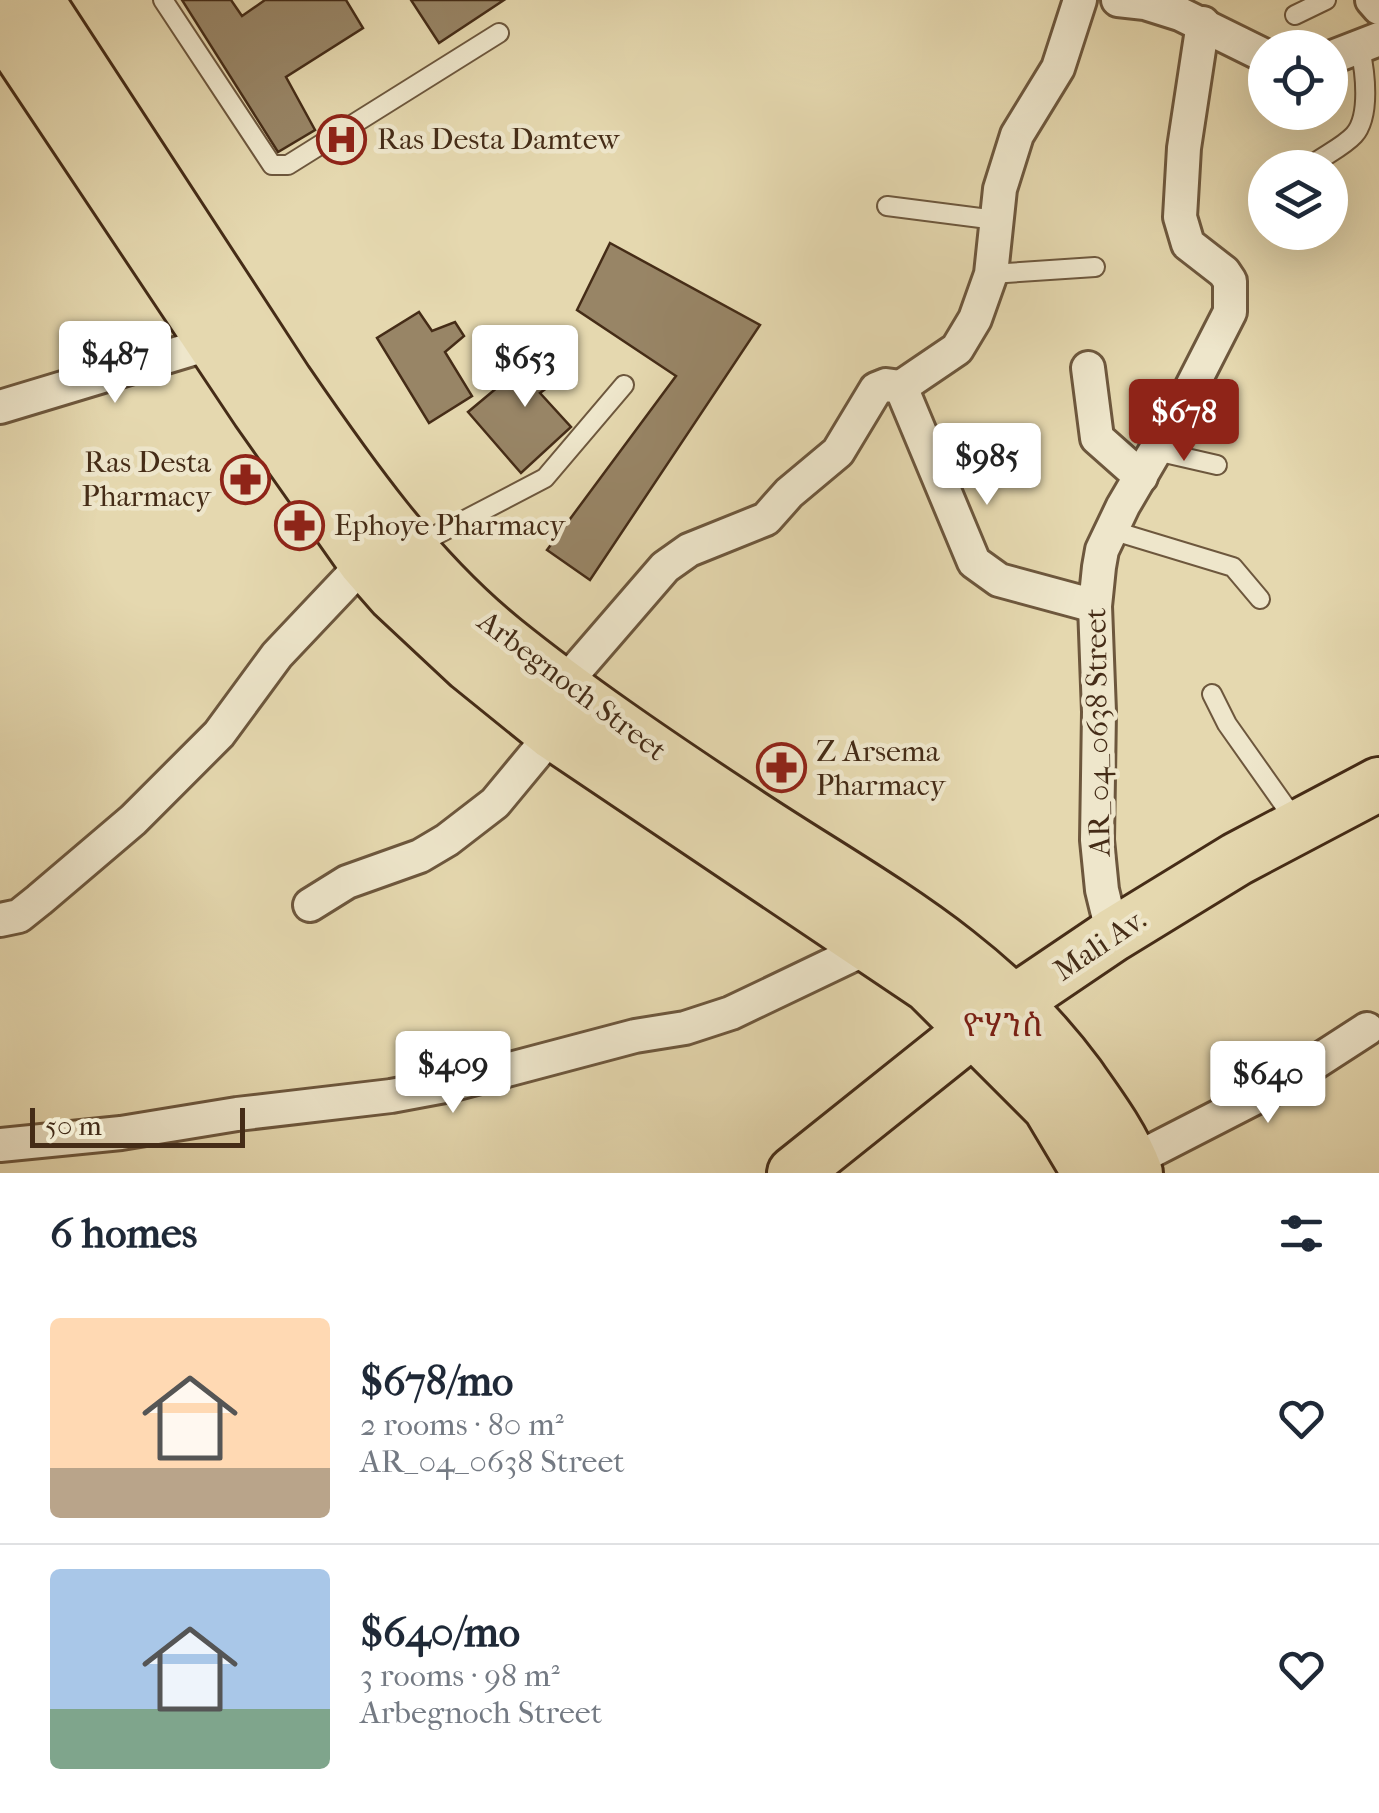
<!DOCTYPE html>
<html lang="en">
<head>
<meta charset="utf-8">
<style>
  body { margin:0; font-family:"IM FELL French Canon","Noto Serif Ethiopic",serif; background:#f2f2f3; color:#1f2937; height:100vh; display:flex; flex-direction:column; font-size:38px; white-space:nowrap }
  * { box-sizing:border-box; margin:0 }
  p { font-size:32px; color:#747a83 }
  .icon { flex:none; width:55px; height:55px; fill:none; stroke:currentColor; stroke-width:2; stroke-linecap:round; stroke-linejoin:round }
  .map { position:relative; height:1173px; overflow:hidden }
  .sheet { display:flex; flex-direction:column; background:#fff; flex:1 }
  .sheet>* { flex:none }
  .controls { position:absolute; left:1248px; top:30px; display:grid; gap:20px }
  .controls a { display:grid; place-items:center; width:100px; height:100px; border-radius:50%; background:#fff; box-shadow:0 10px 40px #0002; font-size:50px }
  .scale { position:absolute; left:30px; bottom:25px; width:215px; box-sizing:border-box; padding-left:10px; border:5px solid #452c17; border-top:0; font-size:28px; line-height:35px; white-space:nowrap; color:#452c17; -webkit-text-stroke:8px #eee6cb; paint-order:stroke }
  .price { position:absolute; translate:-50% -85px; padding:0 22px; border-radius:10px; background:#fff; color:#222; font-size:32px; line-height:65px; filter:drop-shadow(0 2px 5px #0008) }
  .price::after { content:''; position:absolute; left:50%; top:60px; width:30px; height:22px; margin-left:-15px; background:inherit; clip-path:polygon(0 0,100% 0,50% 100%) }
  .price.selected { background:#8f2418; color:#fff }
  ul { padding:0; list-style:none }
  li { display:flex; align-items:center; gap:30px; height:250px; padding:0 50px }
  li+li { border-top:2px solid #e0e1e3 }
  li span { display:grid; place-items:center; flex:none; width:280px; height:200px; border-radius:10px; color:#555 }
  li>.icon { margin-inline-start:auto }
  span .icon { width:120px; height:120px; fill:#fffc; stroke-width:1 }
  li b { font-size:42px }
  h2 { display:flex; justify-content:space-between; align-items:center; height:120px; padding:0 50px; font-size:42px }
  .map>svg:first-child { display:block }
  .building { fill:#988566; stroke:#452c17; stroke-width:2.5 }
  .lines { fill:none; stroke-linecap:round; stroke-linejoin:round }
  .lane-casing { stroke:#6d573d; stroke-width:22 }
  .street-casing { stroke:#6d573d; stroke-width:38 }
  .primary-casing { stroke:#452c17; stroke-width:58 }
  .lane { stroke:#eee6cb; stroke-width:18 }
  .street { stroke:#eee6cb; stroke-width:32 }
  .primary { stroke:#e5d8af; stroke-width:52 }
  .labels { text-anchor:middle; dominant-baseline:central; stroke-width:9; stroke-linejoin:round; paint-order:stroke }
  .poi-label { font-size:30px; fill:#452c17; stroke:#eee6cb; text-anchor:start }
  .street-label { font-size:30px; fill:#452c17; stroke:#eee6cb }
  .neighbourhood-label { font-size:32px; fill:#7a1f14; stroke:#eee6cb }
</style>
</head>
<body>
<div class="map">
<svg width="1379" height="1173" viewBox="0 0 1379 1173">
  <rect width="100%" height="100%" fill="#e5d8af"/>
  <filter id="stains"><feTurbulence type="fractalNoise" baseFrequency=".002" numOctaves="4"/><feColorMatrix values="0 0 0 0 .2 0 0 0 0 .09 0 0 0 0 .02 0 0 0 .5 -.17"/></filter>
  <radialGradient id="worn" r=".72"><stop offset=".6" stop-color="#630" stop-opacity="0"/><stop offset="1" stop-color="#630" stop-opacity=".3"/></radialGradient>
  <!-- building -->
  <g class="building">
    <polygon points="182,0 231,0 242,16 265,0 346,0 363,28 286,77 315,130 278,152"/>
    <polygon points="411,0 504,0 439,43"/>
    <polygon points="610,243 760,325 590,580 547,550 676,376 577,310"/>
    <polygon points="419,312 432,331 455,322 464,336 445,352 472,396 429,423 377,338"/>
    <polygon points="548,345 574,368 540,393 571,427 521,473 468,412"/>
  </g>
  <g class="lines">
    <defs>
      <g id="lane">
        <polyline points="163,0 272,165 288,165 499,33"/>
        <polyline points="1295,15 1326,0"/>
        <path d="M1308,168c14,-12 34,-20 46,-33 17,-19 11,-64 6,-86"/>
        <polyline points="887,206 996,220"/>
        <polyline points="991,274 1095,267"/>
        <polyline points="1156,451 1217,465"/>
        <polyline points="1111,530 1233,567 1260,599"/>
        <polyline points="415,546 545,478 624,385"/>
        <polyline points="1212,694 1227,724 1297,823"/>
      </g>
      <g id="street">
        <polyline points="1118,0 1145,3 1180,14 1265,56"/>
        <polyline points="1372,0 1379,8"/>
        <polyline points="1330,58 1379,39"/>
        <polyline points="1088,368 1097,438 1141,477"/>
        <polyline points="901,387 957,349 975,319 991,274 1000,189 1017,135 1058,68 1080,0"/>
        <polyline points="901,387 974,562 999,580 1095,606"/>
        <polyline points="0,407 212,343"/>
        <polyline points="563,685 665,567 689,550 766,519 789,493 838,452 876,389 886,385 901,387"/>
        <polyline points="310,905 347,882 420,856 447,840 495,803 553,733"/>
        <polyline points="0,920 19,916 39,900 133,820 219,734 277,655 365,562"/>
        <polyline points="1113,935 1102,890 1097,840 1099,712 1095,606 1099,567 1102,550 1123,506 1184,402 1230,312 1230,281 1224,272 1188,244 1180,217 1184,148 1203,23"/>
        <polyline points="0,1145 121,1133 237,1114 391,1096 450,1085 635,1036 685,1028 731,1013 869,947"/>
        <polyline points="1132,1161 1282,1084 1367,1029"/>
      </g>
      <g id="primary">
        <path d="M37,0l249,382c63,92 130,188 218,259 72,58 150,111 227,162 129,87 252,144 347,273 22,31 45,62 58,97"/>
        <polyline points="0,23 258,410 365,562 393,594 469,665 553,733 929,986 1049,1106 1089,1173"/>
        <polyline points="794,1173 974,1029 1113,935 1237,859 1379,784"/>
      </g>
    </defs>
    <!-- lane casing -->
    <use href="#lane" class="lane-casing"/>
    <!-- street casing -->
    <use href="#street" class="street-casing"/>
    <!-- primary casing -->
    <use href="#primary" class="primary-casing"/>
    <!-- lane -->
    <use href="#lane" class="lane"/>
    <!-- street -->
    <use href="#street" class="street"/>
    <!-- primary -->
    <use href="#primary" class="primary"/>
  </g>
  <!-- icons -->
  <defs>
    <symbol id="hospital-ring" viewBox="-11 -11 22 22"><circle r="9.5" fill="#eee6cb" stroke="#8f2418" stroke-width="1.5"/><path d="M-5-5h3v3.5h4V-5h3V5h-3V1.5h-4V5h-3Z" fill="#8f2418"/></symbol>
    <symbol id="pharmacy-ring" viewBox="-11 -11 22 22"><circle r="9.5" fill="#eee6cb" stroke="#8f2418" stroke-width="1.5"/><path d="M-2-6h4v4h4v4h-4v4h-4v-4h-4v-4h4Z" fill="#8f2418"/></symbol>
  </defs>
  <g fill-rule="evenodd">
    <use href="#hospital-ring" x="314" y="112" width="55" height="55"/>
    <use href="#pharmacy-ring" x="218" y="452" width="55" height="55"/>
    <use href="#pharmacy-ring" x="272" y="498" width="55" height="55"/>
    <use href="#pharmacy-ring" x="754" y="740" width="55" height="55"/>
  </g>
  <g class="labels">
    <!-- poi labels -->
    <g class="poi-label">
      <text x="377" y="139">Ras Desta Damtew</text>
      <text x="211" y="462" text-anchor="end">Ras Desta<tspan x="211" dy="34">Pharmacy</tspan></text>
      <text x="334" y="525">Ephoye Pharmacy</text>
      <text x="816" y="751">Z Arsema<tspan x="816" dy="34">Pharmacy</tspan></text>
    </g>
    <!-- street labels -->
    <g class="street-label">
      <text transform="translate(572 686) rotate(37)">Arbegnoch Street</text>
      <text transform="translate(1098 732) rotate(-91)">AR_04_0638 Street</text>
      <text transform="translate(1100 945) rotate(-34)">Mali Av.</text>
    </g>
    <!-- neighbourhood labels -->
    <g class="neighbourhood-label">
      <text x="1003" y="1025">ዮሃንስ</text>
    </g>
  </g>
  <rect width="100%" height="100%" filter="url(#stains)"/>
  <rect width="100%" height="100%" fill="url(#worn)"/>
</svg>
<div class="controls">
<a><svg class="icon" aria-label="locate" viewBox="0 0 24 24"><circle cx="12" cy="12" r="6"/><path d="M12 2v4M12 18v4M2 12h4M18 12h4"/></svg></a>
<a><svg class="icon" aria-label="layers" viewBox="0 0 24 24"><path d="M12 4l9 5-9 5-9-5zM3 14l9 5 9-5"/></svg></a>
</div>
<div class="scale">50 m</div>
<b class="price" style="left:115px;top:406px">$487</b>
<b class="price" style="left:525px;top:410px">$653</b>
<b class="price selected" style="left:1184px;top:464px">$678</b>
<b class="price" style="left:987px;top:508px">$985</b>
<b class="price" style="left:453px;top:1116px">$409</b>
<b class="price" style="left:1268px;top:1126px">$640</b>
</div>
<section class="sheet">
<h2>6 homes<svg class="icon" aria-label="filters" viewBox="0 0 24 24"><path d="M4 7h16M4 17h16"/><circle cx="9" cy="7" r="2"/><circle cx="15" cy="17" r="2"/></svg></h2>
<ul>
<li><span style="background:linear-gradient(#ffd9b3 75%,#b9a48a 0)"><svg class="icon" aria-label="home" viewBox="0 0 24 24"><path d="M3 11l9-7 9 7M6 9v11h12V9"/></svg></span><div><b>$678/mo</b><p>2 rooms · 80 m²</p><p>AR_04_0638 Street</p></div><svg class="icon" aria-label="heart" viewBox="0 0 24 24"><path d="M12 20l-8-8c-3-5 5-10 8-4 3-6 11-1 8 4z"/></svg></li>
<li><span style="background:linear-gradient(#a9c7e8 70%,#7fa58c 0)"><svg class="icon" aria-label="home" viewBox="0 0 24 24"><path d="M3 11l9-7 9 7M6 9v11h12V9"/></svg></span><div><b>$640/mo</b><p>3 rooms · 98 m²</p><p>Arbegnoch Street</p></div><svg class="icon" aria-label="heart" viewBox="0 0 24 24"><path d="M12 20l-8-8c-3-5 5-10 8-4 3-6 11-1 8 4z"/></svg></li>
</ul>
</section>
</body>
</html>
